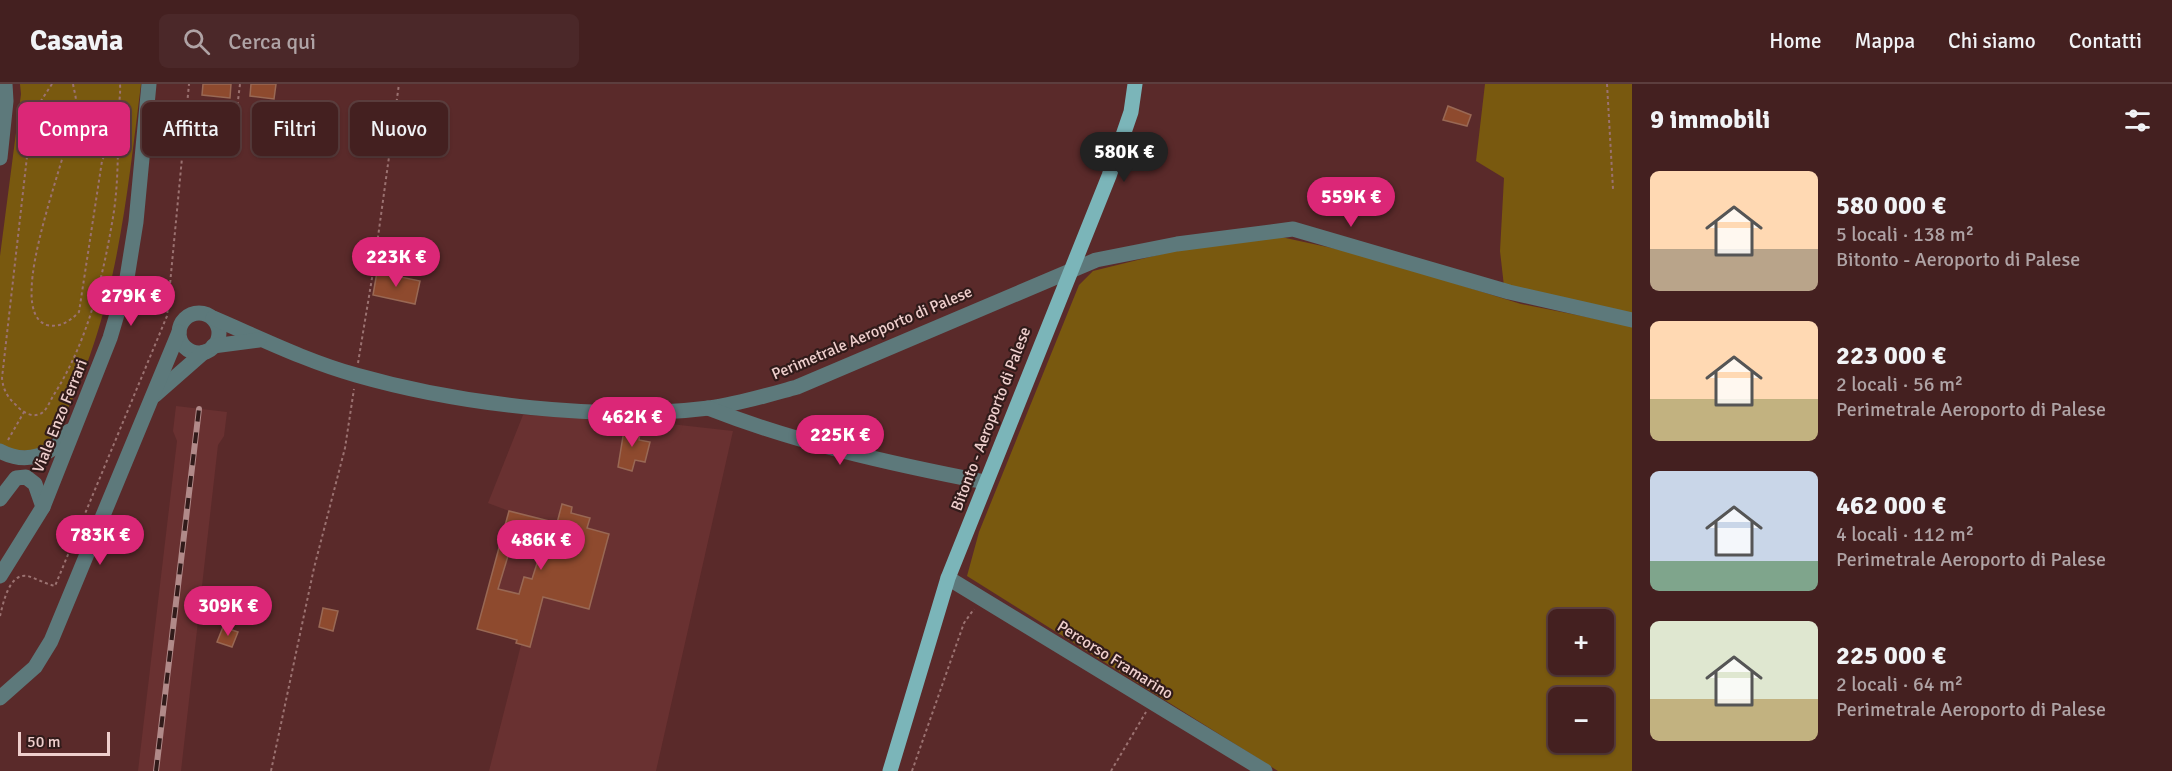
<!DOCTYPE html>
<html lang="it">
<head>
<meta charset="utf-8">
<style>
  body { margin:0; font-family:Signika,sans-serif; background:#4b2829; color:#f1f3f6; height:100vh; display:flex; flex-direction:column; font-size:22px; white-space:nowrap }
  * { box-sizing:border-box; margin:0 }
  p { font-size:20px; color:#afa3a5 }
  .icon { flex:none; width:33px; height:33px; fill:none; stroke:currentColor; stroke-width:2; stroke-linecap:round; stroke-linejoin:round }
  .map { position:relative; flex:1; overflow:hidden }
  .side { display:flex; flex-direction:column; background:#442020; width:540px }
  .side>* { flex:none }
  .guide { position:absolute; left:18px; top:18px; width:570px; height:54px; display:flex; gap:12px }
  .tools { position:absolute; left:1548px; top:525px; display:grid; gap:12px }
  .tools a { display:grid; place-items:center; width:66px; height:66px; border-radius:9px; background:#442020; box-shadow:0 2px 4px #0004,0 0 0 2px #5c3e3e; font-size:30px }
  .scale { position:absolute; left:18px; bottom:15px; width:92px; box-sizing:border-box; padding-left:6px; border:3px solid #efcfcd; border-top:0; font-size:16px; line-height:21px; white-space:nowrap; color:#efcfcd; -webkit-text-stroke:4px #311b1a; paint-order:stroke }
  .price { position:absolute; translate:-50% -51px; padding:0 14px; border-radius:21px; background:#db2777; color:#fff; font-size:20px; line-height:39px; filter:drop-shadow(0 2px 3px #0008) }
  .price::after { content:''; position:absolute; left:50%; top:36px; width:18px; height:14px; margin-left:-9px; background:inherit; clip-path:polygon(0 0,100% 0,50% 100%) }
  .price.active { background:#222; color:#fff }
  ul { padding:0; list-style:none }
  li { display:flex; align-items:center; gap:18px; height:150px; padding:0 18px }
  li span { display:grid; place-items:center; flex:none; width:168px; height:120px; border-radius:9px; color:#555 }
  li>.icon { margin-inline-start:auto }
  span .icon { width:72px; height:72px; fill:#fffc; stroke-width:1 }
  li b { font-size:26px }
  h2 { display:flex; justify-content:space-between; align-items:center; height:72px; padding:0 18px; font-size:26px }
  .chip { padding:0 21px; border-radius:9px; background:#442020; box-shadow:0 2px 4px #0004,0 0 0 2px #5c3e3e; font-size:21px; line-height:54px }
  .chip.active { background:#db2777; color:#fff }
  header { display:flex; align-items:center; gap:36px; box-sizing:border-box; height:84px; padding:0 30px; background:#442020; border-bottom:2px solid #5c3e3e }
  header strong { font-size:28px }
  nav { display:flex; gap:33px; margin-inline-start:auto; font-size:21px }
  .search { width:420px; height:54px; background:#4b2829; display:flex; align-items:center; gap:15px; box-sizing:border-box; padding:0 21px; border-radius:9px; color:#afa3a5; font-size:22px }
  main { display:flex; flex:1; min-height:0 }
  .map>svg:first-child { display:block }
  .built { fill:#693131 }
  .green { fill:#79590f; fill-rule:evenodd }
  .building { fill:#8e4a2e; stroke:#996854; stroke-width:1.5; fill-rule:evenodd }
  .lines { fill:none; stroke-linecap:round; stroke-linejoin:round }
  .path { stroke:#9b7271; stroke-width:2; stroke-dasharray:3 3; stroke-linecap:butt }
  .minor { stroke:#5d797b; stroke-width:15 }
  .major { stroke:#7bb5b9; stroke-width:15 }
  .rail-casing { stroke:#b18a89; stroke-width:6 }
  .rail { stroke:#311b1a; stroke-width:4; stroke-dasharray:11; stroke-linecap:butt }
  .labels { text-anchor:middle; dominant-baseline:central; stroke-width:4.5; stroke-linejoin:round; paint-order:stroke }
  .street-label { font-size:16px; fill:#efcfcd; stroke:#311b1a }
</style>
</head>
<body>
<header>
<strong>Casavia</strong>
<div class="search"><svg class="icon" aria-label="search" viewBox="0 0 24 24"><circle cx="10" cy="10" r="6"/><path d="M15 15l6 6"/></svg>Cerca qui</div>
<nav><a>Home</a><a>Mappa</a><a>Chi siamo</a><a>Contatti</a></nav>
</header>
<main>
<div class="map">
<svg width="1632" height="687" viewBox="0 0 1632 687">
  <rect width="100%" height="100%" fill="#5a2a2a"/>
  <!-- built -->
  <g class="built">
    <polygon points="176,322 227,328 224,352 218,361 181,687 138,687 177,357 173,347"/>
    <polygon points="523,331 635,336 733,347 656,687 489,687 522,557 477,545 509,427 488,419"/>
  </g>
  <!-- green -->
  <g class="green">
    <path d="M20,0h121c-15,120 -26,241 -85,348 -17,24 -31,20 -56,15v-191l21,-162z"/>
    <polygon points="1485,0 1632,0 1632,237 1505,211 1500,167 1504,94 1476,77"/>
    <path d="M1281,153l83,18 157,49 111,22v445h-354l-311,-195 12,-44 100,-247 14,-14 85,-21zM1558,536h46v44h-46zM1558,614h46v44h-46z"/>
  </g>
  <!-- building -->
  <g class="building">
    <polygon points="203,0 231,0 230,14 202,11"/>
    <polygon points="251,0 276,0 274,15 250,12"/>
    <polygon points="1448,22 1471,31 1467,42 1443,36"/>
    <polygon points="377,188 420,197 415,220 373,211"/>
    <polygon points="625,340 641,341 639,356 650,358 645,378 635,376 632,387 618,383"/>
    <path d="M562,420l10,3 -1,6 19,5 -3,10 22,6 -20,75 -46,-12 -13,50 -14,-4 1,-3 -40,-11 32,-118 48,12zM511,462l29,8 -8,25 -8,-2 -5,17 -21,-5z"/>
    <polygon points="323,524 338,527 333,547 319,543"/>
    <polygon points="223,543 238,548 232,563 217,558"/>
  </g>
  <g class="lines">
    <!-- path -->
    <g class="path">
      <path d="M52,0l-15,23 -7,23 -28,248c1,11 5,19 14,27 5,6 15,13 24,9 6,-2 10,-13 13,-18 35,-54 51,-122 61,-185 4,-29 4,-57 4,-86 -1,-14 3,-27 2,-41"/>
      <path d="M73,0c1,6 3,12 3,18 -1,39 -76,209 -29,223 13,3 23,-4 32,-13l23,-151 14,-35"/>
      <polyline points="1607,0 1613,105"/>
      <polyline points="236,33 240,0"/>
      <polyline points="358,279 374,182 399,0"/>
      <polyline points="8,356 24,328"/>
      <path d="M0,532c3,-12 9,-44 28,-40 9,3 18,8 27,10l112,-270 22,-232"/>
      <polyline points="271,687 314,484 345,364 354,305"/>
      <polyline points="912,687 964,539 974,525"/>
      <polyline points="1111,687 1146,628"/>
    </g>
    <!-- minor -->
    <g class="minor">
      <polyline points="0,74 6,17 5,0"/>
      <circle cx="199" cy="249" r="20"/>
      <path d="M213,234c47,20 93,43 143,57 105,30 245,46 353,33 30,-4 59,-13 88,-21l299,-127 81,-16 116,-15 216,63 123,28"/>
      <polyline points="213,262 259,256"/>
      <polyline points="155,311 204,268"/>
      <path d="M708,324c89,35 184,56 277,74"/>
      <path d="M0,367c26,14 53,5 69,-20"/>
      <polyline points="0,415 16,394 26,393 35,400 43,423"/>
      <polyline points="0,492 43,423 110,254 126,200 136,138 149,0"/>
      <polyline points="948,494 1265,687"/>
      <polyline points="0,614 35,583 51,557 179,248"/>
    </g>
    <!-- major -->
    <polyline class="major" points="890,687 948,494 1109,92 1131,28 1135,0"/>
    <defs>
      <polyline id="rail" points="156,687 199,325"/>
    </defs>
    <!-- rail casing -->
    <use href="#rail" class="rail-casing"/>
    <!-- rail -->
    <use href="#rail" class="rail"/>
  </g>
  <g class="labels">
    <!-- street labels -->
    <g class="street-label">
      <text transform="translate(872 249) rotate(-23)">Perimetrale Aeroporto di Palese</text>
      <text transform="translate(60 332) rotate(-68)">Viale Enzo Ferrari</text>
      <text transform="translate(991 335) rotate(-69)">Bitonto - Aeroporto di Palese</text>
      <text transform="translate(1115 576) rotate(32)">Percorso Framarino</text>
    </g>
  </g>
</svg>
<div class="tools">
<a>+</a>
<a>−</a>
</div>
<div class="scale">50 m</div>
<b class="price active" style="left:1124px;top:99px">580K €</b>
<b class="price" style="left:1351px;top:144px">559K €</b>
<b class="price" style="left:396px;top:204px">223K €</b>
<b class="price" style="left:131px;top:243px">279K €</b>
<b class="price" style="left:632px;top:364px">462K €</b>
<b class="price" style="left:840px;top:382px">225K €</b>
<b class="price" style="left:100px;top:482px">783K €</b>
<b class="price" style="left:541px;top:487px">486K €</b>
<b class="price" style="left:228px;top:553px">309K €</b>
<div class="guide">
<a class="chip active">Compra</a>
<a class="chip">Affitta</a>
<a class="chip">Filtri</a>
<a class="chip">Nuovo</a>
</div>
</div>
<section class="side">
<h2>9 immobili<svg class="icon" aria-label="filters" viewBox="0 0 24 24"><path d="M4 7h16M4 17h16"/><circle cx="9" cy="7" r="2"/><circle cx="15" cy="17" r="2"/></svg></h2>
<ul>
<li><span style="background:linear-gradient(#ffd9b3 65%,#b9a48a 0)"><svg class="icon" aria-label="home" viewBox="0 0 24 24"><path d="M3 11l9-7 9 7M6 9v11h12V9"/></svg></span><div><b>580 000 €</b><p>5 locali · 138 m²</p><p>Bitonto - Aeroporto di Palese</p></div></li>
<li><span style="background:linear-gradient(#ffd9b3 65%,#c2b280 0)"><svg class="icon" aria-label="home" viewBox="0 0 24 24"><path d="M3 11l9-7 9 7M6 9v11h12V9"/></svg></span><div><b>223 000 €</b><p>2 locali · 56 m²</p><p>Perimetrale Aeroporto di Palese</p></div></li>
<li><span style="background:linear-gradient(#c9d6e8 75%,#7fa58c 0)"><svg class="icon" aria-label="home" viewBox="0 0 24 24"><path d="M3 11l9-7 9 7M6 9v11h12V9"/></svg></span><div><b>462 000 €</b><p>4 locali · 112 m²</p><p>Perimetrale Aeroporto di Palese</p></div></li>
<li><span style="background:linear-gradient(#dfe7d0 65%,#c2b280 0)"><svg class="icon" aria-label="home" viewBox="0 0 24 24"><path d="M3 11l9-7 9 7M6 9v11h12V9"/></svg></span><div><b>225 000 €</b><p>2 locali · 64 m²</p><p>Perimetrale Aeroporto di Palese</p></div></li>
</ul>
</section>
</main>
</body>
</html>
